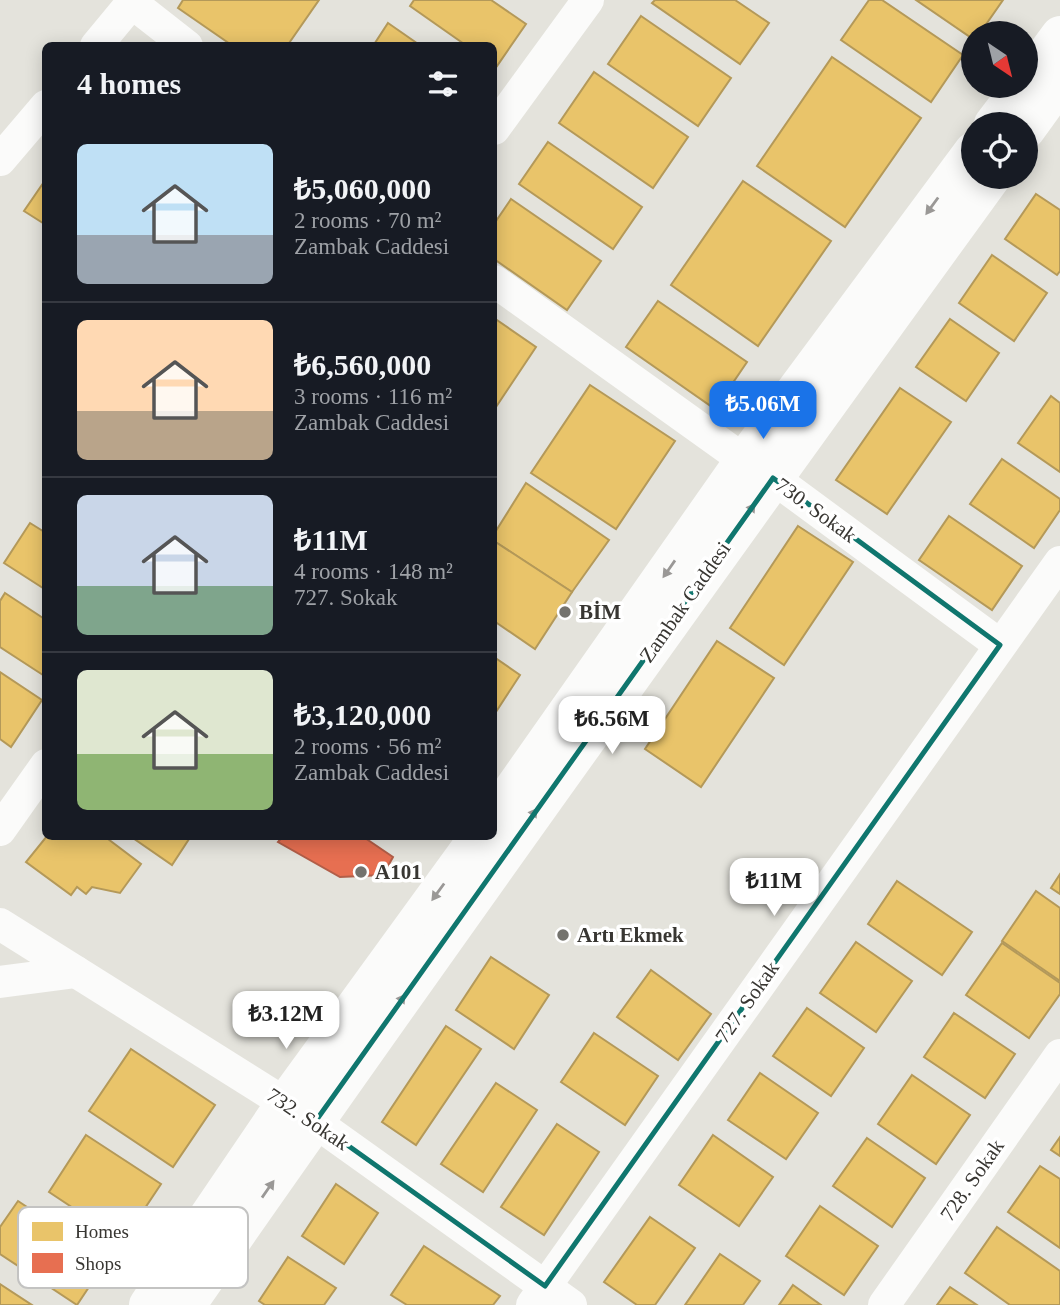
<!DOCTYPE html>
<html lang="en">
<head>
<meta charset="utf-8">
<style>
  body { margin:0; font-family:"Times New Roman",serif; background:#20242c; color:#f1f3f6; height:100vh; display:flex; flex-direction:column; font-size:26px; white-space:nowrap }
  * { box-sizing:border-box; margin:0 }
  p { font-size:23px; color:#9ea1a6 }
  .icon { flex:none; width:38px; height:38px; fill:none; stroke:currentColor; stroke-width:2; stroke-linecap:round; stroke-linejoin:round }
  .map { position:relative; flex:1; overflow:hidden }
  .panel { position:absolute; left:42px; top:42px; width:455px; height:798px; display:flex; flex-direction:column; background:#171b24; border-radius:10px; box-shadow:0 4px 18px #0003 }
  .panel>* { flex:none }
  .needle { width:46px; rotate:145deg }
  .tools { position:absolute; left:961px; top:21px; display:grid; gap:14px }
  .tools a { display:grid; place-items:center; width:77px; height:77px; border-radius:50%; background:#171b24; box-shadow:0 4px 18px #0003; font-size:35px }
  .price { position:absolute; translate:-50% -60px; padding:0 16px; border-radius:14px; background:#fff; color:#222; font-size:23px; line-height:46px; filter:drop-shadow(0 2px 4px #0008) }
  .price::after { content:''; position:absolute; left:50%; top:42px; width:21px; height:16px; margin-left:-10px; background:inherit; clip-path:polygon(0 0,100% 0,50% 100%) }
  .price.current { background:#1a73e8; color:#fff }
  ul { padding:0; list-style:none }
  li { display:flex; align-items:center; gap:21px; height:175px; padding:0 35px }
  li+li { border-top:2px solid #363941 }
  li span { display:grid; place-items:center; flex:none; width:196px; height:140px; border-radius:10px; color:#555 }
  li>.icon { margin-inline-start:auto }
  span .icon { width:84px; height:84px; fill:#fffc; stroke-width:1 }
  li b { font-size:30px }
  h2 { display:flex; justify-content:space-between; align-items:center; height:84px; padding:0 35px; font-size:30px }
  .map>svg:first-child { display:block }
  .homes { fill:#e9c46a; stroke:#b49959; stroke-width:2 }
  .shops { fill:#e76f51; stroke:#b25e48; stroke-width:2 }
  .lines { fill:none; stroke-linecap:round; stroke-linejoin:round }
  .minor { stroke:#fbfbfa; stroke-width:32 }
  .tertiary { stroke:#fbfbfa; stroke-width:38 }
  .oneway { fill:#9a9896 }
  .marked { fill:none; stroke:#0f766e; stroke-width:5; stroke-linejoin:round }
  .poi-dot { fill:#74736e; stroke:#fff; stroke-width:2.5 }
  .labels { text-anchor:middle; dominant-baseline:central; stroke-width:7; stroke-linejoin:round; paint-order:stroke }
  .street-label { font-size:21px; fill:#383632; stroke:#fff }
  .poi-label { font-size:21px; font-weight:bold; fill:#383632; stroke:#fff; text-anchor:start }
  .key { fill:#fff; stroke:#c3c3c2; stroke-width:2 }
  .key-label { font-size:19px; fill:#383632 }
</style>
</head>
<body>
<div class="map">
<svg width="1060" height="1305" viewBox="0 0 1060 1305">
  <rect width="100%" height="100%" fill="#e4e3dc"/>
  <!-- homes -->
  <g class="homes">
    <polygon points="183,0 319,0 287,46 233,46 178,8"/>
    <polygon points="414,0 491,0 526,24 497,66 494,64 494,46 467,46 410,6"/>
    <polygon points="655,0 735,0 769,23 740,64 652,3"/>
    <polygon points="869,0 882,0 963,55 931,102 841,40"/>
    <polygon points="916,0 1003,0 980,33 973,33 973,39"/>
    <polygon points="641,16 731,78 698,126 608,64"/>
    <polygon points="388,23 421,46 373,46"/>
    <polygon points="832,57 921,118 845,227 757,166"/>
    <polygon points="594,72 688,137 653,188 559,123"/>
    <polygon points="548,142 642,207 613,249 519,184"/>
    <polygon points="46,179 46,225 24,211"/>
    <polygon points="743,181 831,241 758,346 671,285"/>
    <polygon points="1036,194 1060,210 1060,271 1057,275 1005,239"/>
    <polygon points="511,199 601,261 567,310 494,259 494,224"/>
    <polygon points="992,255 1047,293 1014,341 959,303"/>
    <polygon points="658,301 747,362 715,409 626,347"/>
    <polygon points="494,318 536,347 494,410"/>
    <polygon points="950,319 999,353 966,401 916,367"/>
    <polygon points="590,385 675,441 616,529 531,473"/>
    <polygon points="900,388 951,422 887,514 836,480"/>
    <polygon points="1051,396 1060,403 1060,472 1018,443"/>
    <polygon points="1002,459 1060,499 1060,510 1034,548 970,504"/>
    <polygon points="526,483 609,540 572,592 494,541 494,534"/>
    <polygon points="949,516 1022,566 992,610 919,560"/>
    <polygon points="30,523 46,533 46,590 4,563"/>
    <polygon points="798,526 853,562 784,665 730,628"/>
    <polygon points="494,541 572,592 535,649 494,621"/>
    <polygon points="5,593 46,620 46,677 0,647 0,601"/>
    <polygon points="717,641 774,678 701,787 645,749"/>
    <polygon points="494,657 520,675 494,715"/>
    <polygon points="0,672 42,700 11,747 0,739"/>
    <polygon points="47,836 104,836 141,864 120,893 92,887 86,894 77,887 71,895 26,862"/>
    <polygon points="130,836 191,836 172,865"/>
    <polygon points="1060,874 1060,894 1051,888"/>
    <polygon points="897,881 972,932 942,975 868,924"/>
    <polygon points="1036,891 1060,908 1060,981 1002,941"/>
    <polygon points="856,942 912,981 876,1032 820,993"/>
    <polygon points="1002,943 1060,983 1060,994 1029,1038 966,995"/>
    <polygon points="491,957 549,995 514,1049 456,1010"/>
    <polygon points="651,970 711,1014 678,1060 617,1017"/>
    <polygon points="807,1008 864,1048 831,1096 773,1056"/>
    <polygon points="954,1013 1015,1054 985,1098 924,1057"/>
    <polygon points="446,1026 481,1049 416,1145 382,1122"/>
    <polygon points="594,1033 658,1076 625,1125 561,1082"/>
    <polygon points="131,1049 215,1105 173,1167 89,1111"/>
    <polygon points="760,1073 818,1113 786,1159 728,1120"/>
    <polygon points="912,1075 970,1115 936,1164 878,1124"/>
    <polygon points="496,1083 537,1110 483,1192 441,1164"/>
    <polygon points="557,1124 599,1152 544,1235 501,1207"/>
    <polygon points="86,1135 161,1184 123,1241 49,1192"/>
    <polygon points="713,1135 773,1177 739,1226 679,1185"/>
    <polygon points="1060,1137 1060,1156 1051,1150"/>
    <polygon points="867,1138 925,1178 892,1227 833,1186"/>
    <polygon points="1040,1166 1060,1179 1060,1248 1008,1212"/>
    <polygon points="336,1184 378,1213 344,1264 302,1236"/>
    <polygon points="18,1201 107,1260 77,1305 0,1254 0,1227"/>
    <polygon points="820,1206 878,1246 844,1295 786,1256"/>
    <polygon points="650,1217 695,1248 655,1305 637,1305 604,1282"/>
    <polygon points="997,1227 1060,1271 1060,1305 1010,1305 965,1273"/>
    <polygon points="424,1246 500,1296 493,1305 407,1305 391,1295"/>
    <polygon points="720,1254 760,1281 743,1305 685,1305"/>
    <polygon points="288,1257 336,1288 324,1305 265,1305 259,1301"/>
    <polygon points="0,1284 32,1305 0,1305"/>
    <polygon points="793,1285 821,1305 779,1305"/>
    <polygon points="950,1287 977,1305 937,1305"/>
  </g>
  <!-- shops -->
  <polygon class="shops" points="283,836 362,836 393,857 383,875 340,877 278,842"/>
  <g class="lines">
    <!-- minor -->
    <g class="minor">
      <polyline points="132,3 187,46"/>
      <polyline points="96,46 134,0"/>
      <polyline points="494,129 588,0"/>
      <polyline points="0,160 46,106"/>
      <polyline points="494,281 744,460 773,478 1000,645"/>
      <polyline points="0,830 46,765"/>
      <polyline points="0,924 315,1122 571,1305"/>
      <polyline points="0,982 76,972"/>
      <polyline points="532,1305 1060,562"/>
      <polyline points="884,1305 1060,1055"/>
    </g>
    <!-- tertiary -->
    <g class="tertiary">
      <polyline points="1026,81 1060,35"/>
      <polyline points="993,124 1022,86"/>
      <polyline points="1026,130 1060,83"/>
      <polyline points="494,816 744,460 973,151"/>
      <polyline points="148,1305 285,1103 479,836"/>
      <path d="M187,1305c264,-379 534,-754 805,-1128"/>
    </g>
  </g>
  <!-- one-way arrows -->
  <defs><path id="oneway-solid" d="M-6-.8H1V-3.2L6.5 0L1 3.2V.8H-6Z" transform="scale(1.75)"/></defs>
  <g class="oneway">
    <use href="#oneway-solid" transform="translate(932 206) rotate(126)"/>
    <use href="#oneway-solid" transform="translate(749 512) rotate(-55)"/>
    <use href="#oneway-solid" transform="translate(669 569) rotate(125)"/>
    <use href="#oneway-solid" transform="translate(531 817) rotate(-55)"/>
    <use href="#oneway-solid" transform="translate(438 892) rotate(126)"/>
    <use href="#oneway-solid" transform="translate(399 1003) rotate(-55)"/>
    <use href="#oneway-solid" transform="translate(268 1189) rotate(-55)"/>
  </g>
  <!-- marked area -->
  <path class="marked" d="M773,478l227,167 -455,641 -230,-164z"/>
  <!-- markers -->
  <g class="poi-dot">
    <circle cx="565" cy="612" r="7"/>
    <circle cx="361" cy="872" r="7"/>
    <circle cx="563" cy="935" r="7"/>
  </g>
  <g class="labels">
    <!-- street labels -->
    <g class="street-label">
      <text transform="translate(816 510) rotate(36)">730. Sokak</text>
      <text transform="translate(685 602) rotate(-55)">Zambak Caddesi</text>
      <text transform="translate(747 1002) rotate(-55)">727. Sokak</text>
      <text transform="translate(308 1119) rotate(34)">732. Sokak</text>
      <text transform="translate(972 1180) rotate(-55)">728. Sokak</text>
    </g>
    <!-- poi labels -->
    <g class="poi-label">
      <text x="579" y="612">BİM</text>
      <text x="375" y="872">A101</text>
      <text x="577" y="935">Artı Ekmek</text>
    </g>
  </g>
  <!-- legend -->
  <rect x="18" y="1207" width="230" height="81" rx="10" class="key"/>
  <rect x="32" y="1222" width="31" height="19" fill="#e9c46a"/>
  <rect x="32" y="1253" width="31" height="20" fill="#e76f51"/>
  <g class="key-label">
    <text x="75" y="1238">Homes</text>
    <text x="75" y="1270">Shops</text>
  </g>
</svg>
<div class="tools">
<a><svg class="needle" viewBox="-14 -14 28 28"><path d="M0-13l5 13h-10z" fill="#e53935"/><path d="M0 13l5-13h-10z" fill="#9ea1a6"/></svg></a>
<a><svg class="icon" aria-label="locate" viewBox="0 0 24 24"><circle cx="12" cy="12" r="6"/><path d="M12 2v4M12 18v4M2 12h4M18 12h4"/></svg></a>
</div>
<b class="price current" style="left:763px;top:441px">₺5.06M</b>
<b class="price" style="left:612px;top:756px">₺6.56M</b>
<b class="price" style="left:774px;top:918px">₺11M</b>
<b class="price" style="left:286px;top:1051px">₺3.12M</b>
<section class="panel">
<h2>4 homes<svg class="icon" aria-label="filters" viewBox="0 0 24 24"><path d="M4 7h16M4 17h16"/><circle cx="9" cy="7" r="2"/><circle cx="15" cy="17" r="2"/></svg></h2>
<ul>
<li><span style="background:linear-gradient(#bfe0f5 65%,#9aa5b1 0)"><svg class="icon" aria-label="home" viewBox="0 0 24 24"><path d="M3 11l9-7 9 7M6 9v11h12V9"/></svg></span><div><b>₺5,060,000</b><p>2 rooms · 70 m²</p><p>Zambak Caddesi</p></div></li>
<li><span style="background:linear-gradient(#ffd9b3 65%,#b9a48a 0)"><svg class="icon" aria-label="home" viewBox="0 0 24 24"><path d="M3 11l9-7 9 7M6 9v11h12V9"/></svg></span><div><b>₺6,560,000</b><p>3 rooms · 116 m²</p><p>Zambak Caddesi</p></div></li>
<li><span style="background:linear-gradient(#c9d6e8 65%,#7fa58c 0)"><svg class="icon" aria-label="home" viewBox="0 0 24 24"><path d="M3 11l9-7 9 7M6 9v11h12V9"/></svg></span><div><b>₺11M</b><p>4 rooms · 148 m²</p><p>727. Sokak</p></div></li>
<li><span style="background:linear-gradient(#dfe7d0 60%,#8fb573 0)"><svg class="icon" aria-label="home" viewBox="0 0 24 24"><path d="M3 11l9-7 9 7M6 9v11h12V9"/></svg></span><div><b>₺3,120,000</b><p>2 rooms · 56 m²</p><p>Zambak Caddesi</p></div></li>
</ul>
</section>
</div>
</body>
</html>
